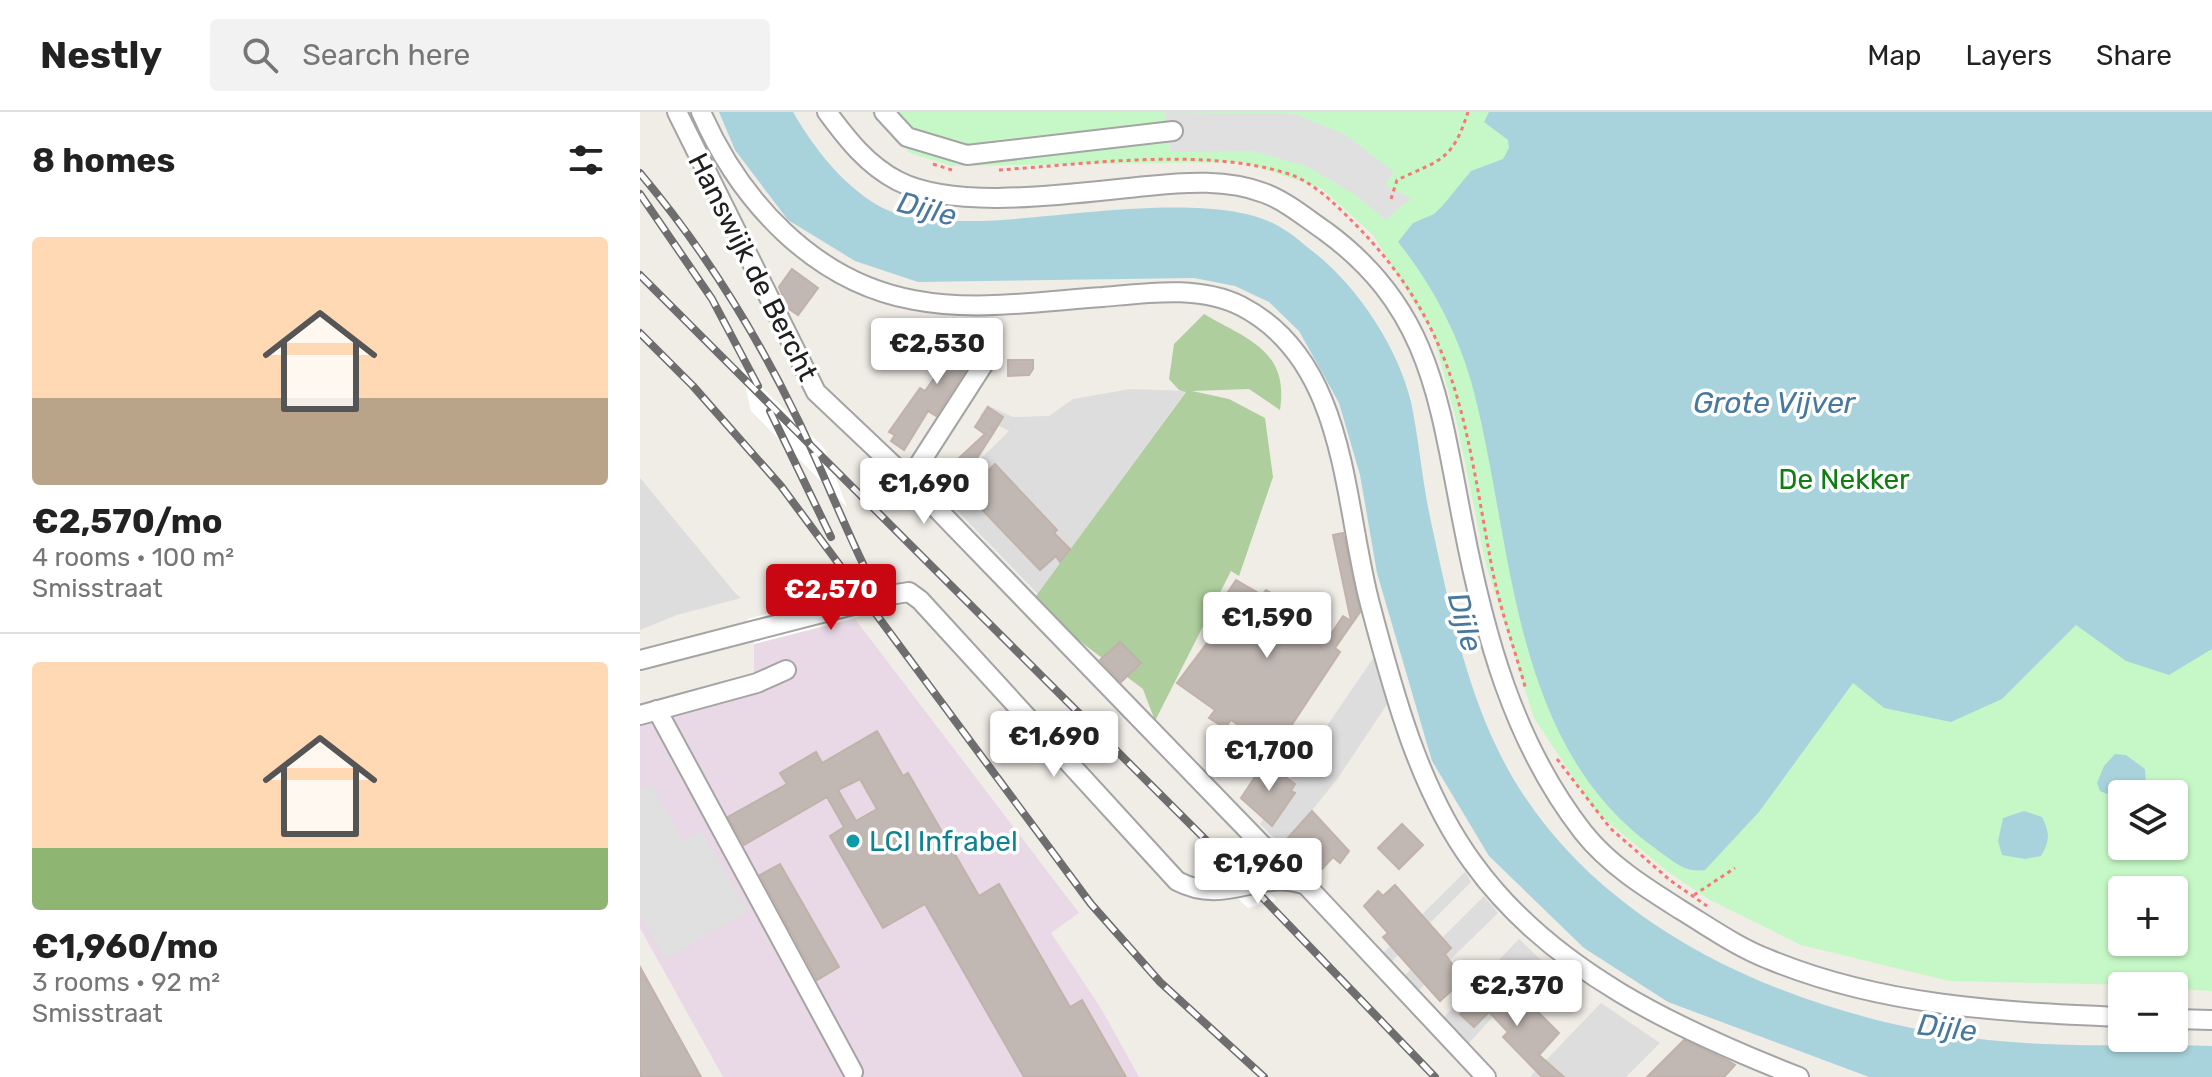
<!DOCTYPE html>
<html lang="en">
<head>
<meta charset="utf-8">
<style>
  body { margin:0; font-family:Rubik,sans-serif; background:#f2f2f2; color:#222; height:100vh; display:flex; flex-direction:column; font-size:30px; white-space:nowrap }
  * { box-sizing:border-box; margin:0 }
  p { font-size:26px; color:#767676 }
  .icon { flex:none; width:44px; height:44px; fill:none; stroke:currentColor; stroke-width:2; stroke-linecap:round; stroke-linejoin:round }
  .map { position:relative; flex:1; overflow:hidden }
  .side { display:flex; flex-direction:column; background:#fff; width:640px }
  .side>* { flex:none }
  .buttons { position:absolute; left:1468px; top:668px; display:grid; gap:16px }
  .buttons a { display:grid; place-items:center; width:80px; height:80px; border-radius:8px; background:#fff; box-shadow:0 2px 6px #0004; font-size:40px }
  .price { position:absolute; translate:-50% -68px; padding:0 18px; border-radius:8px; background:#fff; color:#222; font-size:26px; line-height:52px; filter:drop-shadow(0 2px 4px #0008) }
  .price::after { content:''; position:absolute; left:50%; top:48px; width:24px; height:18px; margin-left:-12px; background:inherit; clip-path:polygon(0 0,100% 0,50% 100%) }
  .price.on { background:#c80713; color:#fff }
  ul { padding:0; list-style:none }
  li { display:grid; align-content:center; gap:16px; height:424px; padding:0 32px }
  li+li { border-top:2px solid #e0e0e0 }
  li span { display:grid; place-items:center; height:248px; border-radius:8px; color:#555 }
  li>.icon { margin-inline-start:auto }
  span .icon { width:144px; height:144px; fill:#fffc; stroke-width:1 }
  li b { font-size:34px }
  h2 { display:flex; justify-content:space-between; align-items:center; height:96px; padding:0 32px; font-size:34px }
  header { display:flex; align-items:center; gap:48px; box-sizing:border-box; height:112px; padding:0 40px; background:#fff; border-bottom:2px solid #e0e0e0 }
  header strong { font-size:38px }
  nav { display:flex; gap:44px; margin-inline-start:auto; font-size:28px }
  .search { width:560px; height:72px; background:#f2f2f2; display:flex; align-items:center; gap:20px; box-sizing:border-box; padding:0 28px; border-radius:8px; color:#767676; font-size:30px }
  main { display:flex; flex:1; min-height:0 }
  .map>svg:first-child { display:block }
  .residential { fill:#dedddd }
  .industrial { fill:#e9d9e7 }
  .forest { fill:#aece9d }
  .park { fill:#c6f8c7; fill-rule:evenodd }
  .parking { fill:#e0e0e0 }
  .water { fill:#a9d3dc }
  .pier { fill:#fff }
  .building { fill:#c1b8b3; stroke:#c1b2a9; stroke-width:2; fill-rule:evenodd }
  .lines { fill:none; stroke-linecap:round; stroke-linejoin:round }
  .minor-casing { stroke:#a4a4a4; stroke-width:22 }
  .path { stroke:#f57872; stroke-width:3; stroke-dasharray:4 4; stroke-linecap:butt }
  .minor { stroke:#fff; stroke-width:18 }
  .rail-casing { stroke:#6e6e6e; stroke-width:8 }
  .rail { stroke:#fff; stroke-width:5; stroke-dasharray:15; stroke-linecap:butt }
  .minor-bridge-casing { stroke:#a4a4a4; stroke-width:22; stroke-linecap:butt }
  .minor-bridge { stroke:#fff; stroke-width:18 }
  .culture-dot { fill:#0f9aa8; stroke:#fff; stroke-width:3 }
  .labels { text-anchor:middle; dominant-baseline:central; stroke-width:7; stroke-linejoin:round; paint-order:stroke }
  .street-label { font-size:28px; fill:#202020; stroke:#fff }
  .park-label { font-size:28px; fill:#107c12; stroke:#fff }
  .culture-label { font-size:28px; fill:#0d838f; stroke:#fff; text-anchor:start }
  .water-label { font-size:30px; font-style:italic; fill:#49789d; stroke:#fff }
</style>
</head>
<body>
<header>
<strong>Nestly</strong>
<div class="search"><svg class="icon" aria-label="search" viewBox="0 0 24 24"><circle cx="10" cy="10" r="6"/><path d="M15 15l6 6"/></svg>Search here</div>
<nav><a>Map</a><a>Layers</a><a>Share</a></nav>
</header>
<main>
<section class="side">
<h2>8 homes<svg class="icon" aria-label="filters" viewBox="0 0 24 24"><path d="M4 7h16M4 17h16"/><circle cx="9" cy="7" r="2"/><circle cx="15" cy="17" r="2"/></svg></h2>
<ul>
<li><span style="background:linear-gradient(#ffd9b3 65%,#b9a48a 0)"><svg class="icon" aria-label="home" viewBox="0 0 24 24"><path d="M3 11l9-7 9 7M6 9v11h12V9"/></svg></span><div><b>€2,570/mo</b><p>4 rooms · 100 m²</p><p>Smisstraat</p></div></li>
<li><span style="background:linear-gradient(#ffd9b3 75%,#8fb573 0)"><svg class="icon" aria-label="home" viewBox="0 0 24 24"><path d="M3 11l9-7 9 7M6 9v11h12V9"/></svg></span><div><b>€1,960/mo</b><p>3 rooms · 92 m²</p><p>Smisstraat</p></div></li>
</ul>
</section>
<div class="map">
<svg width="1572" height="965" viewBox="0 0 1572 965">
  <rect width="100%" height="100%" fill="#f0ece6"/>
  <!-- residential -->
  <g class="residential">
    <polygon points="490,277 546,279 398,482 303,384 369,319 340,304 347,293 373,305 409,304 433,287"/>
    <polygon points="0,366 96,482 101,486 37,503 0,518"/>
    <polygon points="736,542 750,588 698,666 643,734 620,712"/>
    <polygon points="825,760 831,770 751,850 743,841"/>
    <polygon points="844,784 858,801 778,879 764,864"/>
    <polygon points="879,827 903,850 828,932 803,906"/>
    <polygon points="961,891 1020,931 986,965 890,965"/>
  </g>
  <!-- industrial -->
  <polygon class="industrial" points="215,507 439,801 411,821 462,898 499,965 83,965 0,816 0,608 114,562 114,532"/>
  <!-- forest -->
  <path class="forest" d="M564,202c45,26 85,37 76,96l-31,-21 -57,2 37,8 36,19 8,59 -34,99 -8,-5 -76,150 -12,-32 -66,-50 -41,-43 150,-204 -7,-2 -10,-11 5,-35z"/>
  <!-- park -->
  <path class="park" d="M231,0h1341v879l-38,-2v-3l-225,-5 -148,-36 -91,-45 -42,-28 -72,-60 -62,-94 -49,-157 -28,-138 -24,-89 -60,-99 -52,-47 -78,-26 -292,4 -41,-13zM1482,682h52v52h-52zM1482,778h52v52h-52z"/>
  <!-- parking -->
  <g class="parking">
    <polygon points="524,0 655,2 706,23 754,60 745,73 771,86 746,108 714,82 666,54 612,39 531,40"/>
    <polygon points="12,673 43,729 61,719 109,799 25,847 0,803 0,680"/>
  </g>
  <!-- water -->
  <g class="water">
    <path d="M79,0h74c21,36 48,71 84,93 28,16 64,16 95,16 79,0 241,-34 308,6 11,6 21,15 31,23 45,34 87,97 100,152 8,38 11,77 19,115 17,78 33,161 68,233 87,180 302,269 490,290 74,8 150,4 224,6v31h-343l-201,-75 -84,-54 -95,-92 -57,-95 -55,-188 -17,-98 -21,-72 -40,-72 -30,-29 -34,-16 -41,-8 -276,4 -63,-21 -67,-41 -53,-70z"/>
    <path d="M849,0h723v537l-43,26 -43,-14 -50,-36 -74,74 -51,23 -67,-14 -31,-25 -94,129 -54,58c-21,4 -37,-13 -53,-24 -145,-106 -138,-309 -181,-465 -15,-51 -40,-98 -73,-139l15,-19 21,-9 10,-10 27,-33 32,-12 6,-11 -1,-8 -24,-18z"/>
    <polygon points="1475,642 1486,643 1505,657 1506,672 1499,682 1482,682 1482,688 1460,679 1457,671 1464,654"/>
    <path d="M1384,699l18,6c8,16 8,24 -1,39l-16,3 -23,-4 -4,-14 5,-23z"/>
  </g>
  <!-- pier -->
  <g class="pier">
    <polygon points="101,255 185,337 207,395 111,299"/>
    <polygon points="253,470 259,494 114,532 107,507"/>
    <polygon points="601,752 636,788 608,796 571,760"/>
  </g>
  <!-- building -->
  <g class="building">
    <polygon points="152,157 178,176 158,203 148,196 139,175"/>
    <polygon points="305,214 324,227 329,219 344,229 296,304 288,299 264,338 251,329 255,323 249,320 280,276 285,279 312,241 299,223"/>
    <polygon points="368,248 393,248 393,257 389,263 368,264"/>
    <polygon points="348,295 363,305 355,318 351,317 354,320 319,374 305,359 345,322 335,315"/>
    <polygon points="355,352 417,418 414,421 430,437 420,450 416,444 400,458 326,381"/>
    <polygon points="703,421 720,500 695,536 700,540 635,638 591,608 585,616 569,606 575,598 537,571 591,499 588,497 596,485 588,480 596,468 622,483 626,478 672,506 667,515 687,528 703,504 711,509 693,423"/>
    <polygon points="480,530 501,551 481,570 460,548"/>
    <path d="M237,619l26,45 5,-3 71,123 20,-12 71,123 12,-7 44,77h-102l-99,-173 -42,24 -53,-92 14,-9 -17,-30 -83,48 -16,-28 59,-33 -7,-11 36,-21 6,11zM220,667l17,30 -21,12 -18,-31z"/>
    <polygon points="625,650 655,672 651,679 655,681 632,714 601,686"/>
    <polygon points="672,699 709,739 700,751 693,745 682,757 647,727"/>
    <polygon points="762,712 783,733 759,757 738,736"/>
    <polygon points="140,752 199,855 177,868 120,763"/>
    <polygon points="755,773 811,836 805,842 823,868 800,889 743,825 748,821 724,794 738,779 743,784"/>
    <polygon points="0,855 61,965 0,965"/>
    <polygon points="852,874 874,895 883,885 919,921 899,943 924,965 902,965 863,925 868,920 849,900 834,915 820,902"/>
    <polygon points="1044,928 1088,949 1095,953 1084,965 1007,965"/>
  </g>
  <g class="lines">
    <defs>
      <g id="minor">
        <polyline points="37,0 176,280 269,368 627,738 637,766"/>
        <path d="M61,0c39,89 113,170 213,188 62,12 127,1 189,-3 44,-4 96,-12 138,9 107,55 102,197 129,298 23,87 49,186 103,259 78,108 206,167 326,214"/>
        <path d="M187,0c20,27 40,53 71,69 61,31 181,11 250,5 37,-4 80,-7 116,7 22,8 42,25 61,38 107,78 114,172 138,293 21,109 50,218 120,308 26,33 63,56 98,78 28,17 56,37 87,49 113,47 233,53 354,58"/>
        <polyline points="244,0 267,25 327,43 533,19"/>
        <polyline points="269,368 352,239"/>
        <path d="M256,482l13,-2 11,8 257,281c50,26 82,-13 129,4l180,192"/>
        <polyline points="0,548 116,518"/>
        <polyline points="17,598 213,960"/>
        <polyline points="0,603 117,571 146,558"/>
        <polyline points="1534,907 1572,908"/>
      </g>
    </defs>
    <!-- minor casing -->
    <use href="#minor" class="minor-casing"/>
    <!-- path -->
    <g class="path">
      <polyline points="293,52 312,58"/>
      <path d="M359,58c88,-6 207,-23 290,4 24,8 46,30 63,47 108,108 113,205 140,347 8,41 23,82 34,122"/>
      <path d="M751,87l6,-19c45,-21 55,-19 71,-68"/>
      <polyline points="917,647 970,716 1031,769 1067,794"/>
      <polyline points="1054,783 1095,756"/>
    </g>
    <!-- minor -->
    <use href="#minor" class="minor"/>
    <defs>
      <g id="rail">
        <path d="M0,61c63,75 115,158 158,247 30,62 54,127 87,188"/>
        <polyline points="0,82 72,187 118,274"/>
        <polyline points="0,163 592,754 795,965"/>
        <polyline points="0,221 53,274 141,374 451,792 520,870 624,965"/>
        <polyline points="130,299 191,425"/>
      </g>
    </defs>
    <!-- rail casing -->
    <use href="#rail" class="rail-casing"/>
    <!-- rail -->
    <use href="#rail" class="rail"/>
    <defs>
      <polyline id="minor-bridge" points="116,518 256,482"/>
    </defs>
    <!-- minor-bridge casing -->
    <use href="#minor-bridge" class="minor-bridge-casing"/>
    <!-- minor-bridge -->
    <use href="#minor-bridge" class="minor-bridge"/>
  </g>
  <!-- markers -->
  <circle class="culture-dot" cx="213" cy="729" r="8"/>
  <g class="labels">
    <!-- street labels -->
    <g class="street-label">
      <text transform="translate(113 155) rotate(63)">Hanswijk de Bercht</text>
    </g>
    <!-- park labels -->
    <g class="park-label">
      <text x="1204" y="367">De Nekker</text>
    </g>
    <!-- culture labels -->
    <g class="culture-label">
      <text x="229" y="729">LCI Infrabel</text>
    </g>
    <!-- water labels -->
    <g class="water-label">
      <text transform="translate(287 97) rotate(15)">Dijle</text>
      <text x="1134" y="291">Grote Vijver</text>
      <text transform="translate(825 510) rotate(75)">Dijle</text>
      <text transform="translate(1307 916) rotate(7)">Dijle</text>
    </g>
  </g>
</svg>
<div class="buttons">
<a><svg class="icon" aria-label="layers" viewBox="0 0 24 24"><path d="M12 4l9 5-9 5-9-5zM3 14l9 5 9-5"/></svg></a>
<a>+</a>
<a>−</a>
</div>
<b class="price" style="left:297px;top:274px">€2,530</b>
<b class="price" style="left:284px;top:414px">€1,690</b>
<b class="price on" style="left:191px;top:520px">€2,570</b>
<b class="price" style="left:627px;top:548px">€1,590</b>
<b class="price" style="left:414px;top:667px">€1,690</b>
<b class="price" style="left:629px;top:681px">€1,700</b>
<b class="price" style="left:618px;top:794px">€1,960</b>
<b class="price" style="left:877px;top:916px">€2,370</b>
</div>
</main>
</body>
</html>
